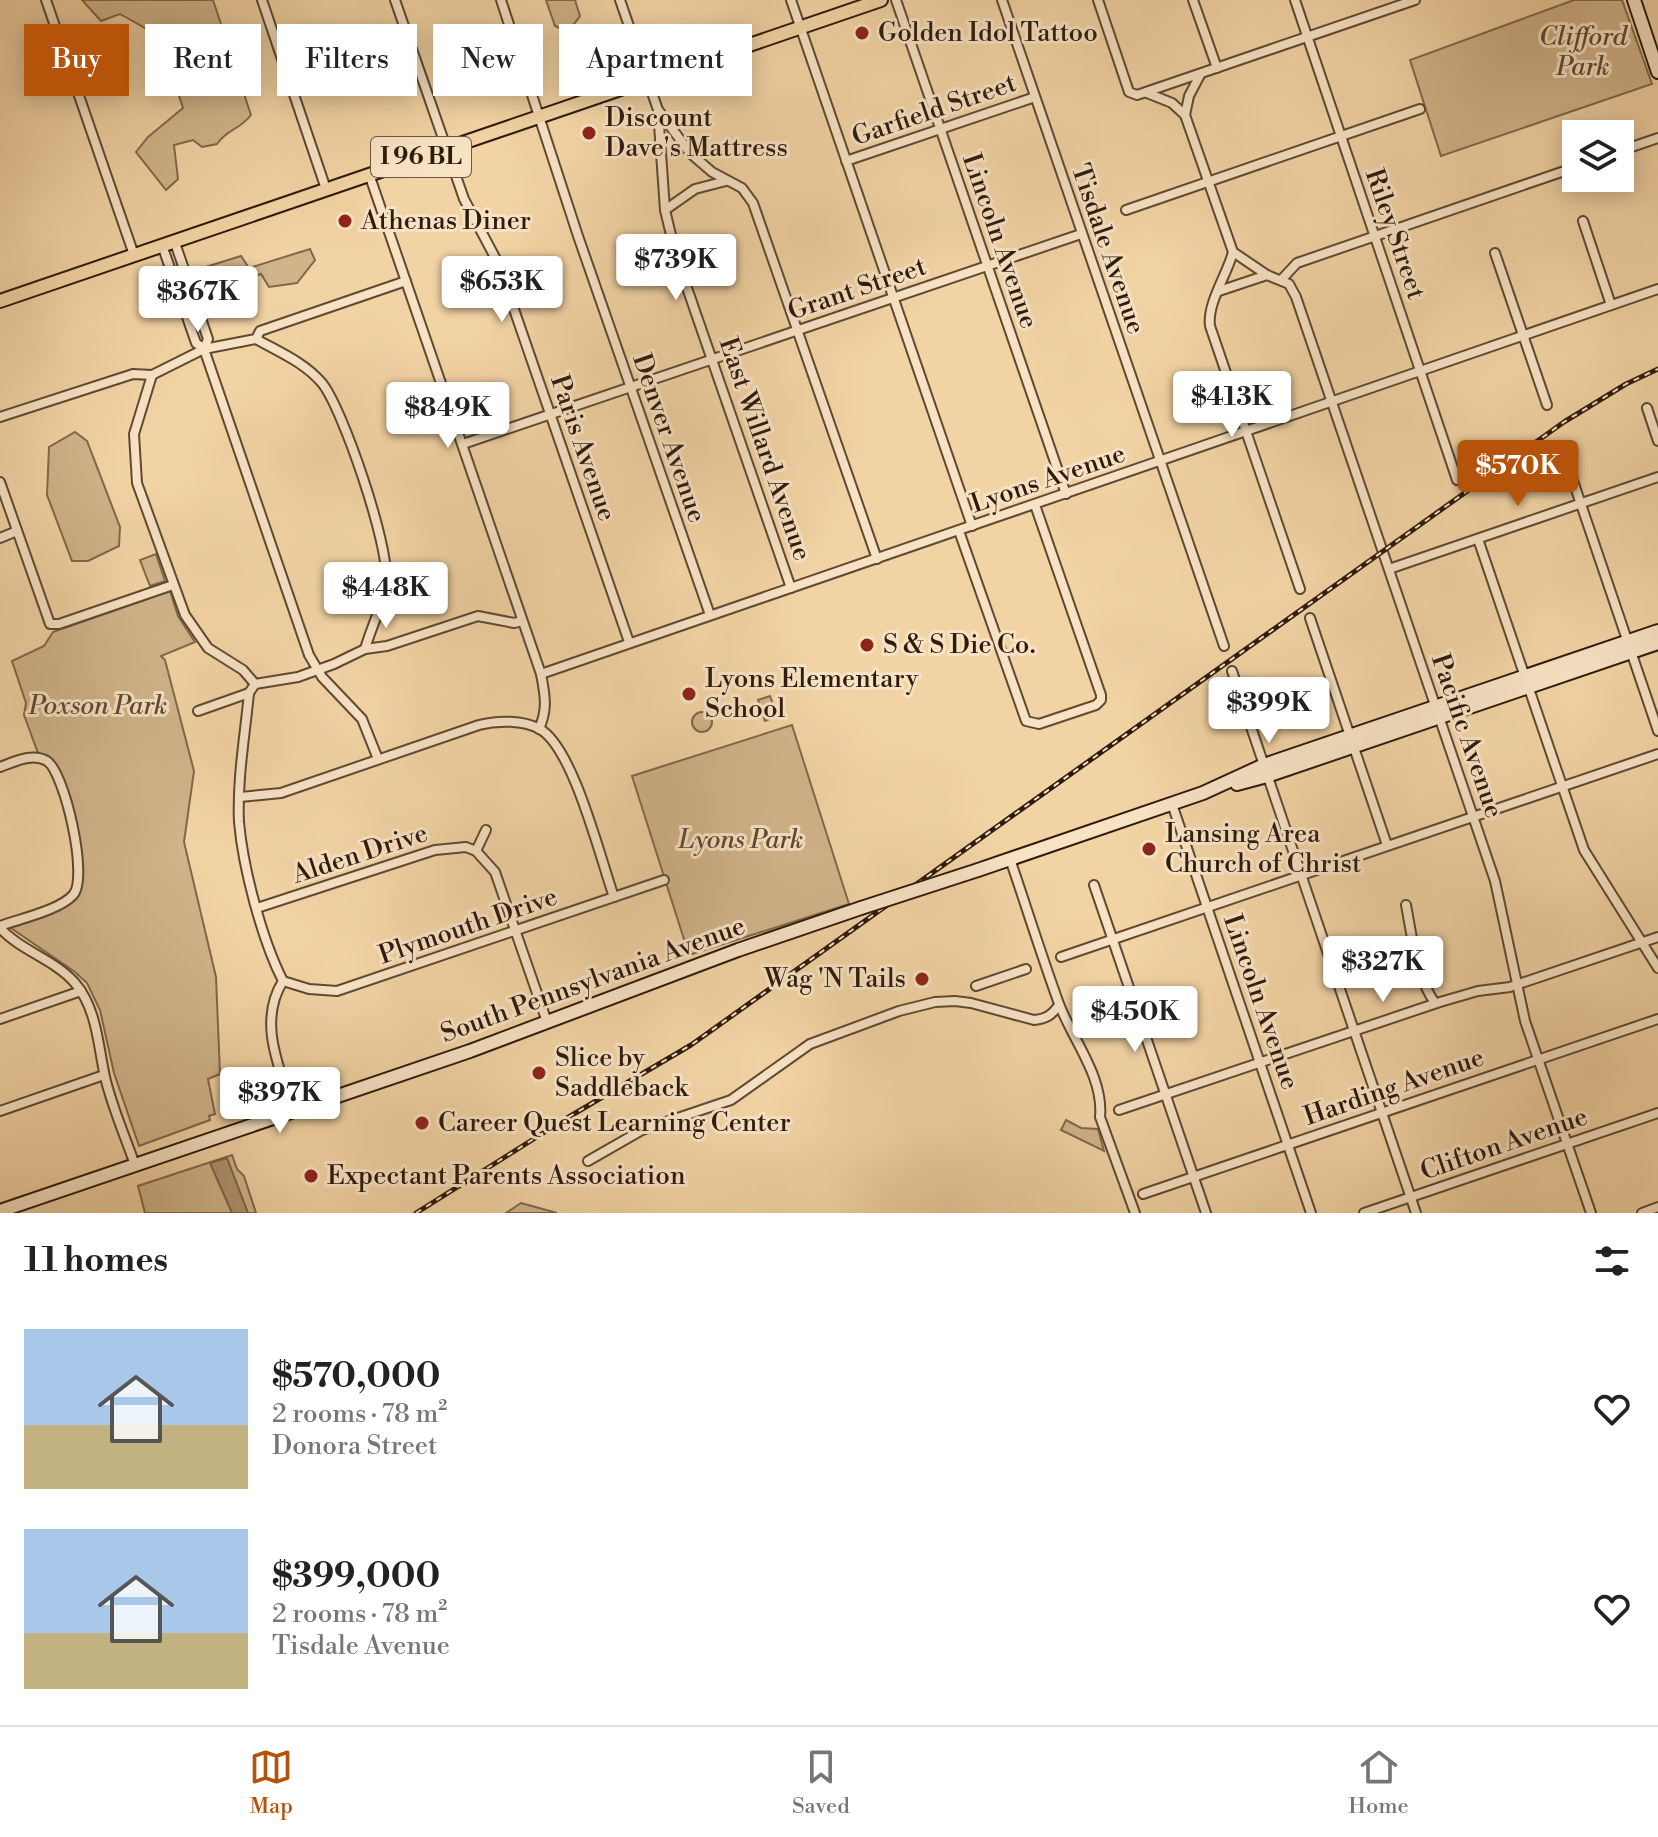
<!DOCTYPE html>
<html lang="en">
<head>
<meta charset="utf-8">
<style>
  body { margin:0; font-family:"Libre Bodoni",serif; background:#f2f2f2; color:#222; height:100vh; display:flex; flex-direction:column; font-size:30px; white-space:nowrap }
  * { box-sizing:border-box; margin:0 }
  p { font-size:26px; color:#767676 }
  .icon { flex:none; width:44px; height:44px; fill:none; stroke:currentColor; stroke-width:2; stroke-linecap:round; stroke-linejoin:round }
  .map { position:relative; height:1213px; overflow:hidden }
  .drawer { display:flex; flex-direction:column; background:#fff; flex:1 }
  .drawer>* { flex:none }
  .top-card { position:absolute; left:24px; top:24px; width:800px; height:72px; display:flex; gap:16px }
  .tools { position:absolute; left:1562px; top:120px; display:grid; gap:16px }
  .tools a { display:grid; place-items:center; width:72px; height:72px; border-radius:0px; background:#fff; box-shadow:0 4px 20px #0003; font-size:40px }
  .price { position:absolute; translate:-50% -68px; padding:0 18px; border-radius:8px; background:#fff; color:#222; font-size:26px; line-height:52px; filter:drop-shadow(0 2px 4px #0008) }
  .price::after { content:''; position:absolute; left:50%; top:48px; width:24px; height:18px; margin-left:-12px; background:inherit; clip-path:polygon(0 0,100% 0,50% 100%) }
  .price.selected { background:#b45309; color:#fff }
  ul { padding:0; list-style:none }
  li { display:flex; align-items:center; gap:24px; height:200px; padding:0 24px }
  li span { display:grid; place-items:center; flex:none; width:224px; height:160px; border-radius:0px; color:#555 }
  li>.icon { margin-inline-start:auto }
  span .icon { width:96px; height:96px; fill:#fffc; stroke-width:1 }
  li b { font-size:34px }
  h2 { display:flex; justify-content:space-between; align-items:center; height:96px; padding:0 24px; font-size:34px }
  .pill { padding:0 28px; border-radius:0px; background:#fff; box-shadow:0 4px 20px #0003; font-size:28px; line-height:72px }
  .pill.selected { background:#b45309; color:#fff }
  .menu { display:flex; justify-content:space-around; align-items:center; height:112px; border-top:2px solid #e0e0e0; background:#fff; font-size:22px; color:#767676 }
  .menu a { display:grid; justify-items:center; gap:4px }
  .menu .selected { color:#b45309 }
  .map>svg:first-child { display:block }
  .green { fill:#d1b48a; stroke:#80684c; stroke-width:2 }
  .water { fill:#af9471; stroke:#7b6449; stroke-width:2 }
  .lines { fill:none; stroke-linecap:round; stroke-linejoin:round }
  .street-casing { stroke:#5f4933; stroke-width:12 }
  .secondary-casing { stroke:#2e1b0d; stroke-width:16 }
  .primary-casing { stroke:#2e1b0d; stroke-width:16 }
  .street { stroke:#f7e2c4; stroke-width:8 }
  .secondary { stroke:#f7e2c4; stroke-width:12 }
  .primary { stroke:#f2d3a4; stroke-width:12 }
  .rail-casing { stroke:#2e1b0d; stroke-width:5 }
  .rail { stroke:#f7e2c4; stroke-width:2; stroke-dasharray:6; stroke-linecap:butt }
  .secondary-bridge-casing { stroke:#2e1b0d; stroke-width:16; stroke-linecap:butt }
  .secondary-bridge { stroke:#f7e2c4; stroke-width:12 }
  .poi-dot { fill:#8f2418; stroke:#f7e2c4; stroke-width:3 }
  .labels { text-anchor:middle; dominant-baseline:central; stroke-width:6; stroke-linejoin:round; paint-order:stroke }
  .shield { fill:#f7e2c4; stroke:#6a5744; stroke-width:2 }
  .shield-label { font-size:24px; font-weight:bold; fill:#2e1b0d }
  .poi-label { font-size:26px; fill:#2e1b0d; stroke:#f7e2c4; text-anchor:start }
  .park-label { font-size:26px; font-style:italic; fill:#5f4932; stroke:#f7e2c4 }
  .street-label { font-size:26px; fill:#2e1b0d; stroke:#f7e2c4 }
</style>
</head>
<body>
<div class="map">
<svg width="1658" height="1213" viewBox="0 0 1658 1213">
  <rect width="100%" height="100%" fill="#f2d3a4"/>
  <filter id="stains"><feTurbulence type="fractalNoise" baseFrequency=".0025" numOctaves="4"/><feColorMatrix values="0 0 0 0 .2 0 0 0 0 .09 0 0 0 0 .02 0 0 0 .5 -.17"/></filter>
  <radialGradient id="worn" r=".72"><stop offset=".6" stop-color="#630" stop-opacity="0"/><stop offset="1" stop-color="#630" stop-opacity=".3"/></radialGradient>
  <!-- green -->
  <g class="green">
    <path d="M82,0h131l38,115c-11,15 -23,13 -34,29l-15,3 -9,-7 -19,5 4,34 -12,11 -30,-38 12,-15 35,-29 -24,-72 -39,-22 -19,7z"/>
    <polygon points="546,0 575,0 580,16 568,32 555,26"/>
    <polygon points="1574,0 1622,0 1652,84 1441,156 1410,60"/>
    <path d="M310,249l5,11 -18,23 -28,4 -8,-13 -6,2 1,7c-12,6 -23,7 -35,11 -9,3 -10,8 -19,9l-7,-22 1,-11 45,-14 8,12z"/>
    <polygon points="75,432 87,441 120,527 119,546 88,561 72,561 47,495 49,447"/>
    <polygon points="156,554 165,581 150,586 140,560"/>
    <polygon points="170,591 178,616 195,642 161,656 165,660 194,771 184,842 216,977 220,1074 208,1079 215,1114 209,1116 210,1120 139,1146 114,1073 100,1010 87,983 75,972 8,926 72,900 82,884 76,838 53,763 38,753 24,715 26,703 12,661 44,646 53,632"/>
    <polygon points="770,696 777,716 765,721 758,700"/>
    <circle cx="702" cy="722" r="10"/>
    <polygon points="792,725 849,904 689,955 632,776"/>
    <polygon points="1066,1120 1081,1128 1098,1129 1104,1151 1061,1130"/>
    <polygon points="232,1155 237,1169 244,1176 256,1213 145,1213 138,1186"/>
    <polygon points="521,1203 557,1213 506,1213"/>
  </g>
  <!-- water -->
  <polygon class="water" points="227,1158 248,1213 232,1213 210,1163"/>
  <g class="lines">
    <defs>
      <g id="street">
        <polyline points="46,0 134,255"/>
        <polyline points="262,0 326,189"/>
        <polyline points="395,0 464,199 498,263 629,642"/>
        <polyline points="501,0 578,236 710,615"/>
        <polyline points="620,0 658,110 665,210 676,256 791,588"/>
        <polyline points="791,0 972,526"/>
        <polyline points="896,0 1066,494"/>
        <polyline points="1002,0 1224,646"/>
        <polyline points="1098,0 1129,92 1137,95 1415,0"/>
        <polyline points="1193,0 1217,68"/>
        <polyline points="1295,0 1457,480"/>
        <polyline points="1200,75 1189,96 1185,115 1233,252 1267,275"/>
        <polyline points="1147,93 1172,103 1185,115"/>
        <polyline points="659,111 690,153 712,172 742,188 753,203 877,559"/>
        <polyline points="1620,151 1658,138"/>
        <polyline points="846,161 1035,97"/>
        <path d="M369,174l172,500c4,21 7,35 -2,55"/>
        <polyline points="665,210 695,189 726,181"/>
        <polyline points="1126,210 1420,109"/>
        <polyline points="1583,221 1611,305"/>
        <polyline points="174,240 208,339 204,349"/>
        <polyline points="162,245 196,343 204,349 309,655 322,677 362,719 378,759"/>
        <path d="M1233,252c-6,23 -26,51 -23,74l90,263"/>
        <polyline points="1495,253 1547,405"/>
        <polyline points="1282,279 1297,263 1576,167"/>
        <polyline points="1219,291 1267,275 1289,284 1296,297 1495,881 1525,1021 1591,1213"/>
        <path d="M256,339c23,13 48,23 66,44 21,26 67,162 64,196 -2,24 -14,46 -21,70"/>
        <polyline points="152,375 134,434 137,483 185,615 208,648 243,670 255,684"/>
        <polyline points="1647,408 1658,441"/>
        <polyline points="0,417 133,374 152,375 204,349 256,339 260,331 406,281"/>
        <polyline points="463,444 1081,234"/>
        <polyline points="1569,469 1658,731"/>
        <polyline points="0,482 50,624 59,624 173,585"/>
        <polyline points="959,531 1026,721 1039,724 1096,705 1101,700 1101,695 1035,505"/>
        <polyline points="0,538 17,531"/>
        <polyline points="1478,539 1584,850 1658,968"/>
        <polyline points="1389,569 1658,477"/>
        <polyline points="1310,618 1387,845"/>
        <polyline points="1232,671 1416,1213"/>
        <polyline points="541,674 1658,289"/>
        <path d="M255,684l-6,9c-4,42 -12,87 -10,129 4,46 23,118 44,159 -26,41 -3,88 10,130"/>
        <polyline points="255,684 298,677 334,664 365,649 387,646 478,616 514,623 522,621"/>
        <polyline points="198,711 249,693"/>
        <path d="M0,767c14,-5 33,-15 47,-6 18,12 42,118 26,134 -13,15 -54,24 -73,31"/>
        <path d="M240,797l41,-4 198,-68c19,-5 44,-5 61,4 34,20 60,129 74,168"/>
        <polyline points="1172,804 1311,1213"/>
        <polyline points="476,851 486,830"/>
        <path d="M1010,859c16,47 31,95 48,142 13,37 46,75 42,116l35,96"/>
        <polyline points="1094,885 1206,1213"/>
        <path d="M1406,905c6,31 10,72 29,98"/>
        <polyline points="257,908 435,850 466,847 476,851 495,872 547,1022"/>
        <path d="M0,928c21,23 54,31 75,55 22,26 23,62 30,94 7,30 20,59 30,88"/>
        <polyline points="1061,957 1658,754"/>
        <polyline points="283,981 309,989 337,991 664,880"/>
        <polyline points="976,986 1026,969"/>
        <polyline points="0,1019 81,991"/>
        <polyline points="1119,1110 1440,1002 1478,991 1510,987 1658,937"/>
        <polyline points="0,1111 104,1075"/>
        <path d="M588,1161l54,-31 89,-30 79,-56 89,-33 36,-9 20,-1 16,2 63,17c12,-1 18,-5 25,-15"/>
        <polyline points="1143,1194 1658,1019"/>
        <polyline points="1364,1213 1658,1113"/>
        <polyline points="1642,1213 1658,1207"/>
      </g>
      <g id="secondary">
        <polyline points="1634,0 1658,72"/>
        <polyline points="1237,784 1267,776 1658,643"/>
        <polyline points="978,870 1203,793 1264,765 1658,631"/>
        <polyline points="0,1211 470,1051 738,950 861,908"/>
      </g>
      <polyline id="primary" points="0,301 881,0"/>
    </defs>
    <!-- street casing -->
    <use href="#street" class="street-casing"/>
    <!-- secondary casing -->
    <use href="#secondary" class="secondary-casing"/>
    <!-- primary casing -->
    <use href="#primary" class="primary-casing"/>
    <!-- street -->
    <use href="#street" class="street"/>
    <!-- secondary -->
    <use href="#secondary" class="secondary"/>
    <!-- primary -->
    <use href="#primary" class="primary"/>
    <defs>
      <polyline id="rail" points="416,1213 567,1118 691,1045 1564,422 1626,384 1658,369"/>
    </defs>
    <!-- rail casing -->
    <use href="#rail" class="rail-casing"/>
    <!-- rail -->
    <use href="#rail" class="rail"/>
    <defs>
      <polyline id="secondary-bridge" points="861,908 978,870"/>
    </defs>
    <!-- secondary-bridge casing -->
    <use href="#secondary-bridge" class="secondary-bridge-casing"/>
    <!-- secondary-bridge -->
    <use href="#secondary-bridge" class="secondary-bridge"/>
  </g>
  <!-- markers -->
  <g class="poi-dot">
    <circle cx="862" cy="33" r="8"/>
    <circle cx="589" cy="133" r="8"/>
    <circle cx="345" cy="221" r="8"/>
    <circle cx="867" cy="645" r="8"/>
    <circle cx="689" cy="694" r="8"/>
    <circle cx="1149" cy="849" r="8"/>
    <circle cx="922" cy="979" r="8"/>
    <circle cx="539" cy="1073" r="8"/>
    <circle cx="422" cy="1123" r="8"/>
    <circle cx="311" cy="1176" r="8"/>
  </g>
  <g class="labels">
    <!-- shield labels -->
    <rect class="shield" x="371" y="137" width="100" height="40" rx="6"/>
    <g class="shield-label">
      <text x="421" y="157">I 96 BL</text>
    </g>
    <!-- poi labels -->
    <g class="poi-label">
      <text x="878" y="33">Golden Idol Tattoo</text>
      <text x="605" y="118">Discount<tspan x="605" dy="30">Dave's Mattress</tspan></text>
      <text x="361" y="221">Athenas Diner</text>
      <text x="883" y="645">S &amp; S Die Co.</text>
      <text x="705" y="679">Lyons Elementary<tspan x="705" dy="30">School</tspan></text>
      <text x="1165" y="834">Lansing Area<tspan x="1165" dy="30">Church of Christ</tspan></text>
      <text x="906" y="979" text-anchor="end">Wag 'N Tails</text>
      <text x="555" y="1058">Slice by<tspan x="555" dy="30">Saddleback</tspan></text>
      <text x="438" y="1123">Career Quest Learning Center</text>
      <text x="327" y="1176">Expectant Parents Association</text>
    </g>
    <!-- park labels -->
    <g class="park-label">
      <text x="1583" y="37">Clifford<tspan x="1583" dy="30">Park</tspan></text>
      <text x="98" y="706">Poxson Park</text>
      <text x="741" y="840">Lyons Park</text>
    </g>
    <!-- street labels -->
    <g class="street-label">
      <text transform="translate(934 110) rotate(-19)">Garfield Street</text>
      <text transform="translate(1395 234) rotate(71)">Riley Street</text>
      <text transform="translate(1000 241) rotate(71)">Lincoln Avenue</text>
      <text transform="translate(1108 249) rotate(71)">Tisdale Avenue</text>
      <text transform="translate(857 289) rotate(-19)">Grant Street</text>
      <text transform="translate(669 438) rotate(71)">Denver Avenue</text>
      <text transform="translate(583 448) rotate(71)">Paris Avenue</text>
      <text transform="translate(765 449) rotate(71)">East Willard Avenue</text>
      <text transform="translate(1048 479) rotate(-19)">Lyons Avenue</text>
      <text transform="translate(1467 736) rotate(71)">Pacific Avenue</text>
      <text transform="translate(360 854) rotate(-18)">Alden Drive</text>
      <text transform="translate(468 926) rotate(-19)">Plymouth Drive</text>
      <text transform="translate(593 980) rotate(-20)">South Pennsylvania Avenue</text>
      <text transform="translate(1261 1002) rotate(71)">Lincoln Avenue</text>
      <text transform="translate(1394 1087) rotate(-19)">Harding Avenue</text>
      <text transform="translate(1504 1144) rotate(-19)">Clifton Avenue</text>
    </g>
  </g>
  <rect width="100%" height="100%" filter="url(#stains)"/>
  <rect width="100%" height="100%" fill="url(#worn)"/>
</svg>
<div class="tools">
<a><svg class="icon" aria-label="layers" viewBox="0 0 24 24"><path d="M12 4l9 5-9 5-9-5zM3 14l9 5 9-5"/></svg></a>
</div>
<b class="price" style="left:676px;top:302px">$739K</b>
<b class="price" style="left:502px;top:324px">$653K</b>
<b class="price" style="left:198px;top:334px">$367K</b>
<b class="price" style="left:1232px;top:439px">$413K</b>
<b class="price" style="left:448px;top:450px">$849K</b>
<b class="price selected" style="left:1518px;top:508px">$570K</b>
<b class="price" style="left:386px;top:630px">$448K</b>
<b class="price" style="left:1269px;top:745px">$399K</b>
<b class="price" style="left:1383px;top:1004px">$327K</b>
<b class="price" style="left:1135px;top:1054px">$450K</b>
<b class="price" style="left:280px;top:1135px">$397K</b>
<div class="top-card">
<a class="pill selected">Buy</a>
<a class="pill">Rent</a>
<a class="pill">Filters</a>
<a class="pill">New</a>
<a class="pill">Apartment</a>
</div>
</div>
<section class="drawer">
<h2>11 homes<svg class="icon" aria-label="filters" viewBox="0 0 24 24"><path d="M4 7h16M4 17h16"/><circle cx="9" cy="7" r="2"/><circle cx="15" cy="17" r="2"/></svg></h2>
<ul>
<li><span style="background:linear-gradient(#a9c7e8 60%,#c2b280 0)"><svg class="icon" aria-label="home" viewBox="0 0 24 24"><path d="M3 11l9-7 9 7M6 9v11h12V9"/></svg></span><div><b>$570,000</b><p>2 rooms · 78 m²</p><p>Donora Street</p></div><svg class="icon" aria-label="heart" viewBox="0 0 24 24"><path d="M12 20l-8-8c-3-5 5-10 8-4 3-6 11-1 8 4z"/></svg></li>
<li><span style="background:linear-gradient(#a9c7e8 65%,#c2b280 0)"><svg class="icon" aria-label="home" viewBox="0 0 24 24"><path d="M3 11l9-7 9 7M6 9v11h12V9"/></svg></span><div><b>$399,000</b><p>2 rooms · 78 m²</p><p>Tisdale Avenue</p></div><svg class="icon" aria-label="heart" viewBox="0 0 24 24"><path d="M12 20l-8-8c-3-5 5-10 8-4 3-6 11-1 8 4z"/></svg></li>
</ul>
</section>
<nav class="menu">
<a class="selected"><svg class="icon" aria-label="map" viewBox="0 0 24 24"><path d="M3 6l6-2 6 2 6-2v14l-6 2-6-2-6 2zM9 4v14M15 6v14"/></svg>Map</a>
<a><svg class="icon" aria-label="saved" viewBox="0 0 24 24"><path d="M7 4h10v16l-5-4-5 4z"/></svg>Saved</a>
<a><svg class="icon" aria-label="home" viewBox="0 0 24 24"><path d="M3 11l9-7 9 7M6 9v11h12V9"/></svg>Home</a>
</nav>
</body>
</html>
